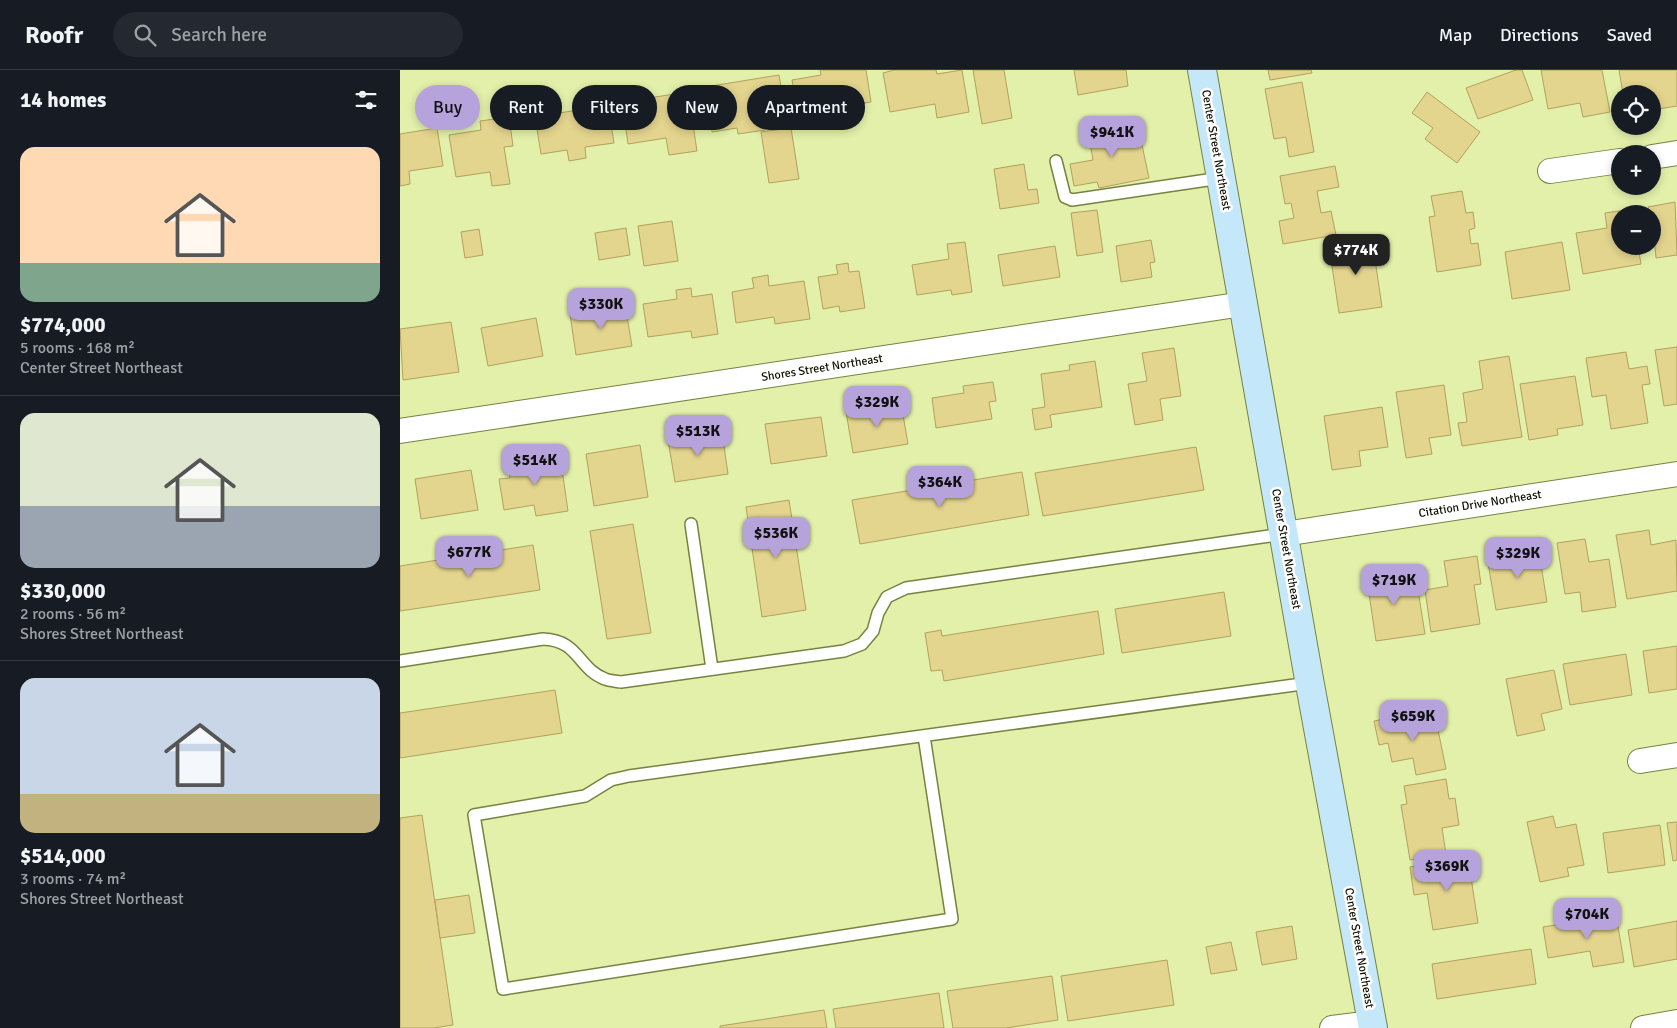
<!DOCTYPE html>
<html lang="en">
<head>
<meta charset="utf-8">
<style>
  body { margin:0; font-family:Signika,sans-serif; background:#242831; color:#f1f3f6; height:100vh; display:flex; flex-direction:column; font-size:19px; white-space:nowrap }
  * { box-sizing:border-box; margin:0 }
  p { font-size:16px; color:#9ea1a6 }
  .icon { flex:none; width:28px; height:28px; fill:none; stroke:currentColor; stroke-width:2; stroke-linecap:round; stroke-linejoin:round }
  .map { position:relative; flex:1; overflow:hidden }
  .details { display:flex; flex-direction:column; background:#171b24; width:400px }
  .details>* { flex:none }
  .top-card { position:absolute; left:15px; top:15px; width:475px; height:45px; display:flex; gap:10px }
  .fabs { position:absolute; left:1211px; top:15px; display:grid; gap:10px }
  .fabs a { display:grid; place-items:center; width:50px; height:50px; border-radius:50%; background:#171b24; box-shadow:0 2px 8px #0003; font-size:25px }
  .price { position:absolute; translate:-50% -42px; padding:0 11px; border-radius:10px; background:#b7a3db; color:#111; font-size:16px; line-height:32px; filter:drop-shadow(0 1px 2px #0008) }
  .price::after { content:''; position:absolute; left:50%; top:30px; width:15px; height:11px; margin-left:-8px; background:inherit; clip-path:polygon(0 0,100% 0,50% 100%) }
  .price.on { background:#222; color:#fff }
  ul { padding:0; list-style:none }
  li { display:grid; align-content:center; gap:10px; height:265px; padding:0 20px }
  li+li { border-top:1px solid #363941 }
  li span { display:grid; place-items:center; height:155px; border-radius:15px; color:#555 }
  li>.icon { margin-inline-start:auto }
  span .icon { width:90px; height:90px; fill:#fffc; stroke-width:1 }
  li b { font-size:21px }
  h2 { display:flex; justify-content:space-between; align-items:center; height:60px; padding:0 20px; font-size:21px }
  .tag { padding:0 18px; border-radius:22px; background:#171b24; box-shadow:0 2px 8px #0003; font-size:18px; line-height:45px }
  .tag.on { background:#b7a3db; color:#111 }
  header { display:flex; align-items:center; gap:30px; box-sizing:border-box; height:70px; padding:0 25px; background:#171b24; border-bottom:1px solid #363941 }
  header strong { font-size:24px }
  nav { display:flex; gap:28px; margin-inline-start:auto; font-size:18px }
  .search { width:350px; height:45px; background:#242831; display:flex; align-items:center; gap:12px; box-sizing:border-box; padding:0 18px; border-radius:28px; color:#9ea1a6; font-size:19px }
  main { display:flex; flex:1; min-height:0 }
  .map>svg:first-child { display:block }
  .building { fill:#e3d48e; stroke:#b1a25d }
  .lines { fill:none; stroke-linecap:round; stroke-linejoin:round }
  .service-casing { stroke:#778240; stroke-width:14 }
  .minor-casing { stroke:#778240; stroke-width:26 }
  .secondary-casing { stroke:#778240; stroke-width:30 }
  .service { stroke:#fff; stroke-width:11 }
  .minor { stroke:#fff; stroke-width:24 }
  .secondary { stroke:#c4e7f9; stroke-width:28 }
  .labels { text-anchor:middle; dominant-baseline:central; stroke-width:5; stroke-linejoin:round; paint-order:stroke }
  .street-label { font-size:12px; fill:#0e1100; stroke:#fff }
</style>
</head>
<body>
<header>
<strong>Roofr</strong>
<div class="search"><svg class="icon" aria-label="search" viewBox="0 0 24 24"><circle cx="10" cy="10" r="6"/><path d="M15 15l6 6"/></svg>Search here</div>
<nav><a>Map</a><a>Directions</a><a>Saved</a></nav>
</header>
<main>
<section class="details">
<h2>14 homes<svg class="icon" aria-label="filters" viewBox="0 0 24 24"><path d="M4 7h16M4 17h16"/><circle cx="9" cy="7" r="2"/><circle cx="15" cy="17" r="2"/></svg></h2>
<ul>
<li><span style="background:linear-gradient(#ffd9b3 75%,#7fa58c 0)"><svg class="icon" aria-label="home" viewBox="0 0 24 24"><path d="M3 11l9-7 9 7M6 9v11h12V9"/></svg></span><div><b>$774,000</b><p>5 rooms · 168 m²</p><p>Center Street Northeast</p></div></li>
<li><span style="background:linear-gradient(#dfe7d0 60%,#9aa5b1 0)"><svg class="icon" aria-label="home" viewBox="0 0 24 24"><path d="M3 11l9-7 9 7M6 9v11h12V9"/></svg></span><div><b>$330,000</b><p>2 rooms · 56 m²</p><p>Shores Street Northeast</p></div></li>
<li><span style="background:linear-gradient(#c9d6e8 75%,#c2b280 0)"><svg class="icon" aria-label="home" viewBox="0 0 24 24"><path d="M3 11l9-7 9 7M6 9v11h12V9"/></svg></span><div><b>$514,000</b><p>3 rooms · 74 m²</p><p>Shores Street Northeast</p></div></li>
</ul>
</section>
<div class="map">
<svg width="1277" height="958" viewBox="0 0 1277 958">
  <rect width="100%" height="100%" fill="#e2f0aa"/>
  <!-- building -->
  <g class="building">
    <polygon points="420,0 466,0 471,32 398,43 392,10 421,5"/>
    <polygon points="536,0 537,4 562,0 569,42 537,48 535,34 490,42 483,3 494,0"/>
    <polygon points="573,0 604,0 612,48 582,54"/>
    <polygon points="674,0 726,0 728,16 678,25"/>
    <polygon points="868,0 911,0 912,3 870,10"/>
    <polygon points="1116,0 1122,0 1133,30 1078,49 1066,18"/>
    <polygon points="1141,0 1202,0 1210,42 1183,47 1180,33 1148,39"/>
    <polygon points="1219,0 1277,0 1277,36 1252,40 1252,24 1223,24"/>
    <polygon points="379,5 386,46 363,49 365,60 338,64 337,58 312,62 305,17"/>
    <polygon points="902,12 914,82 889,87 886,67 874,69 865,19"/>
    <polygon points="288,22 297,81 269,85 266,68 228,74 222,32"/>
    <polygon points="1027,22 1080,62 1057,93 1025,69 1033,58 1012,43"/>
    <polygon points="208,35 214,73 185,77 186,88 169,91 167,80 141,84 135,47"/>
    <polygon points="109,47 113,76 104,77 110,114 92,116 90,102 56,107 49,65 81,60 80,51"/>
    <polygon points="730,47 735,77 742,75 749,108 699,118 697,112 674,116 670,94 693,90 689,68 703,66 700,53"/>
    <polygon points="37,58 43,96 9,101 10,114 0,116 0,64"/>
    <polygon points="391,58 399,109 369,113 361,62"/>
    <polygon points="624,94 628,120 637,119 639,133 600,139 594,99"/>
    <polygon points="935,96 939,117 917,121 921,143 931,141 936,165 883,174 879,151 894,148 891,133 885,134 880,106"/>
    <polygon points="1062,121 1066,143 1073,142 1075,158 1069,160 1071,174 1078,173 1081,195 1037,202 1029,147 1035,146 1031,126"/>
    <polygon points="1275,132 1277,185 1256,188 1252,144 1250,144 1248,137"/>
    <polygon points="1232,139 1233,144 1220,144 1220,176 1238,176 1241,194 1183,204 1176,163 1207,158 1205,143"/>
    <polygon points="697,140 703,182 677,186 671,143"/>
    <polygon points="272,151 278,191 244,196 238,156"/>
    <polygon points="226,158 230,185 199,190 195,163"/>
    <polygon points="79,159 83,185 65,188 61,162"/>
    <polygon points="972,169 982,237 939,243 929,176"/>
    <polygon points="751,170 755,192 750,193 752,207 721,212 716,176"/>
    <polygon points="565,172 572,222 552,225 551,220 517,225 512,195 549,189 547,174"/>
    <polygon points="1162,172 1170,220 1112,229 1105,182"/>
    <polygon points="655,176 660,207 603,216 598,185"/>
    <polygon points="448,193 449,202 459,201 465,238 440,242 439,236 423,239 418,207 438,204 436,195"/>
    <polygon points="368,205 369,216 404,211 410,249 375,254 374,247 336,253 332,222 354,218 352,208"/>
    <polygon points="291,218 292,227 312,224 318,264 292,268 291,261 248,267 243,234 277,229 276,220"/>
    <polygon points="225,235 232,276 176,285 170,244"/>
    <polygon points="136,248 143,286 88,296 81,258"/>
    <polygon points="51,252 59,302 3,310 0,259"/>
    <polygon points="1277,277 1277,334 1264,336 1255,280"/>
    <polygon points="774,278 781,326 760,329 763,350 735,355 728,314 747,311 742,283"/>
    <polygon points="1226,282 1229,299 1247,296 1250,314 1242,315 1248,353 1211,359 1206,325 1192,327 1186,288"/>
    <polygon points="1109,286 1122,367 1062,376 1058,353 1067,352 1063,323 1083,319 1079,291"/>
    <polygon points="695,291 702,337 650,345 652,357 635,360 632,339 645,337 641,304 670,300 669,295"/>
    <polygon points="1175,306 1183,355 1157,359 1158,365 1129,370 1120,314"/>
    <polygon points="593,312 596,331 589,332 592,349 536,358 532,328 564,323 563,316"/>
    <polygon points="1044,315 1051,365 1029,368 1032,384 1006,388 996,322"/>
    <polygon points="501,333 508,374 453,383 446,342"/>
    <polygon points="982,337 988,377 959,381 961,396 932,400 924,346"/>
    <polygon points="421,347 427,386 371,394 365,354"/>
    <polygon points="322,362 328,404 275,412 268,370"/>
    <polygon points="240,375 248,427 194,436 186,384"/>
    <polygon points="796,377 804,420 643,446 635,403"/>
    <polygon points="160,386 168,441 136,446 134,435 104,440 99,409 110,408 108,394"/>
    <polygon points="71,400 78,440 21,449 15,409"/>
    <polygon points="622,402 629,445 460,474 452,430"/>
    <polygon points="389,430 406,540 362,547 346,437"/>
    <polygon points="233,454 251,563 207,569 190,461"/>
    <polygon points="1249,460 1251,475 1276,470 1277,521 1227,529 1216,465"/>
    <polygon points="1185,469 1189,492 1209,489 1216,537 1182,542 1180,522 1165,524 1157,473"/>
    <polygon points="133,475 140,520 0,541 0,496"/>
    <polygon points="1138,476 1147,532 1096,540 1088,493 1105,491 1103,481"/>
    <polygon points="1077,486 1081,514 1074,515 1080,554 1031,562 1025,520 1048,516 1044,491"/>
    <polygon points="995,498 998,511 1016,508 1025,564 976,571 966,503"/>
    <polygon points="824,522 831,566 722,583 715,539"/>
    <polygon points="698,541 704,584 544,611 542,600 531,601 525,563 541,560 542,566"/>
    <polygon points="1277,576 1277,619 1249,623 1243,581"/>
    <polygon points="1226,584 1232,625 1170,635 1163,594"/>
    <polygon points="1154,600 1162,639 1141,644 1145,660 1117,666 1106,609"/>
    <polygon points="155,620 162,663 0,688 0,643"/>
    <polygon points="1017,643 1019,653 1036,650 1046,699 1016,705 1013,688 992,692 988,673 979,675 974,651"/>
    <polygon points="1046,709 1049,729 1055,728 1059,755 1042,758 1046,784 1010,790 1001,735 1007,734 1004,716"/>
    <polygon points="22,745 53,955 33,958 0,958 0,748"/>
    <polygon points="1153,746 1156,758 1176,754 1184,795 1167,798 1169,806 1140,812 1127,752"/>
    <polygon points="1277,752 1277,790 1273,791 1267,753"/>
    <polygon points="1260,755 1265,795 1208,803 1203,763"/>
    <polygon points="1068,788 1078,853 1033,860 1027,823 1014,825 1010,797"/>
    <polygon points="69,825 75,863 40,868 35,830"/>
    <polygon points="1216,845 1224,892 1193,897 1190,881 1148,888 1143,857"/>
    <polygon points="1277,851 1277,889 1234,897 1228,860"/>
    <polygon points="892,856 897,889 862,895 856,862"/>
    <polygon points="831,872 837,900 811,904 806,877"/>
    <polygon points="1131,879 1136,914 1037,929 1032,894"/>
    <polygon points="767,890 774,935 668,951 661,906"/>
    <polygon points="652,906 658,950 606,958 553,958 547,921"/>
    <polygon points="539,923 544,958 436,958 433,939"/>
    <polygon points="424,940 427,958 320,958 320,956"/>
  </g>
  <g class="lines">
    <defs>
      <g id="service">
        <polyline points="656,91 665,127 672,130 821,108"/>
        <polyline points="291,454 312,599"/>
        <path d="M0,591l143,-22c36,1 35,30 62,40 5,2 11,2 16,3l223,-31 18,-7 11,-13 5,-18 9,-16 19,-9 377,-54"/>
        <polyline points="524,666 552,849 103,919 74,745 185,726 211,710 229,706 909,613"/>
      </g>
      <g id="minor">
        <polyline points="1252,87 1277,83"/>
        <polyline points="1150,101 1220,91"/>
        <polyline points="0,361 843,234"/>
        <polyline points="884,464 1277,404"/>
        <polyline points="1240,691 1277,685"/>
        <polyline points="932,958 972,953"/>
        <polyline points="1243,958 1277,952"/>
      </g>
      <polyline id="secondary" points="802,0 909,609 973,958"/>
    </defs>
    <!-- service casing -->
    <use href="#service" class="service-casing"/>
    <!-- minor casing -->
    <use href="#minor" class="minor-casing"/>
    <!-- secondary casing -->
    <use href="#secondary" class="secondary-casing"/>
    <!-- service -->
    <use href="#service" class="service"/>
    <!-- minor -->
    <use href="#minor" class="minor"/>
    <!-- secondary -->
    <use href="#secondary" class="secondary"/>
  </g>
  <g class="labels">
    <!-- street labels -->
    <g class="street-label">
      <text transform="translate(816 80) rotate(80)">Center Street Northeast</text>
      <text transform="translate(422 298) rotate(-9)">Shores Street Northeast</text>
      <text transform="translate(1080 434) rotate(-9)">Citation Drive Northeast</text>
      <text transform="translate(886 479) rotate(80)">Center Street Northeast</text>
      <text transform="translate(959 878) rotate(80)">Center Street Northeast</text>
    </g>
  </g>
</svg>
<div class="fabs">
<a><svg class="icon" aria-label="locate" viewBox="0 0 24 24"><circle cx="12" cy="12" r="6"/><path d="M12 2v4M12 18v4M2 12h4M18 12h4"/></svg></a>
<a>+</a>
<a>−</a>
</div>
<b class="price" style="left:712px;top:88px">$941K</b>
<b class="price on" style="left:956px;top:206px">$774K</b>
<b class="price" style="left:201px;top:260px">$330K</b>
<b class="price" style="left:477px;top:358px">$329K</b>
<b class="price" style="left:298px;top:387px">$513K</b>
<b class="price" style="left:135px;top:416px">$514K</b>
<b class="price" style="left:540px;top:438px">$364K</b>
<b class="price" style="left:376px;top:489px">$536K</b>
<b class="price" style="left:69px;top:508px">$677K</b>
<b class="price" style="left:1118px;top:509px">$329K</b>
<b class="price" style="left:994px;top:536px">$719K</b>
<b class="price" style="left:1013px;top:672px">$659K</b>
<b class="price" style="left:1047px;top:822px">$369K</b>
<b class="price" style="left:1187px;top:870px">$704K</b>
<div class="top-card">
<a class="tag on">Buy</a>
<a class="tag">Rent</a>
<a class="tag">Filters</a>
<a class="tag">New</a>
<a class="tag">Apartment</a>
</div>
</div>
</main>
</body>
</html>
